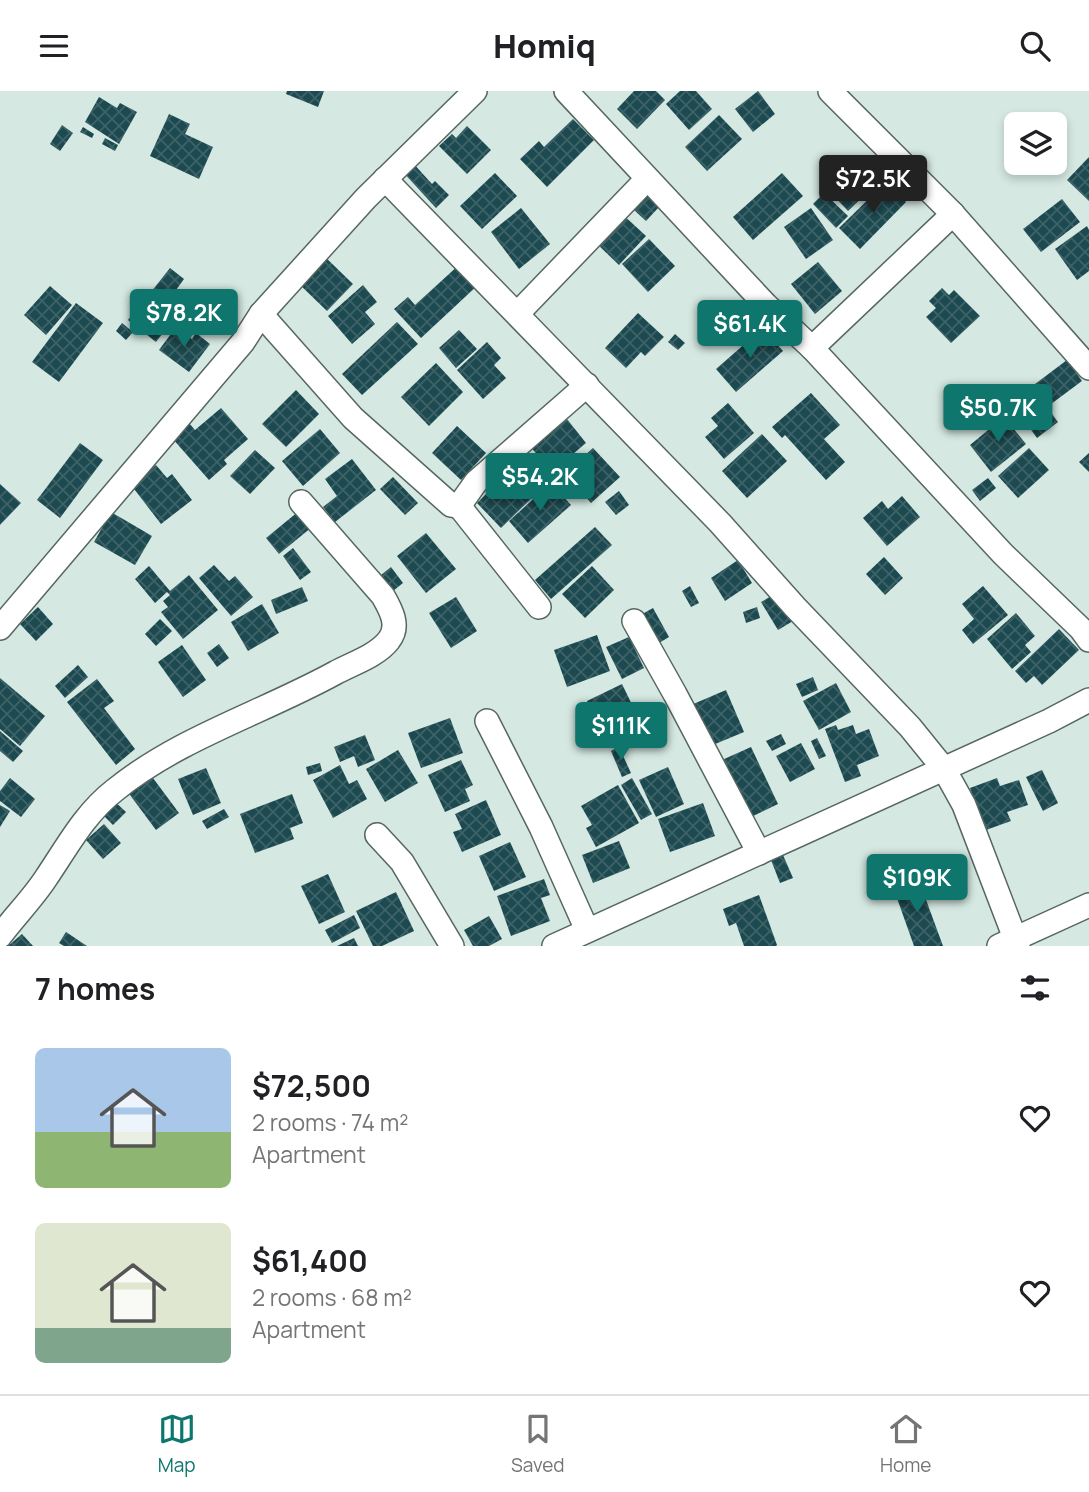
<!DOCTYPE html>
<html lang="en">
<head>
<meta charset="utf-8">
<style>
  body { margin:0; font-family:Manrope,sans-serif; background:#f2f2f2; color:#202124; height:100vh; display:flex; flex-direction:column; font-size:26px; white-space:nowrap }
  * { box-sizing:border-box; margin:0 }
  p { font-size:23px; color:#757577 }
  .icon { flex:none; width:38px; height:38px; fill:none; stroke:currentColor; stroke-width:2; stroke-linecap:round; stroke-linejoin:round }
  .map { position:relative; height:855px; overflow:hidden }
  .panel { display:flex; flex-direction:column; background:#fff; flex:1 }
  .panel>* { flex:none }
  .tools { position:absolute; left:1004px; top:21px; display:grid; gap:14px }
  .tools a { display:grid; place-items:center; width:63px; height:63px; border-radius:10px; background:#fff; box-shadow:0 4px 10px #0003; font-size:35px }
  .price { position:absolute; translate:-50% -60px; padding:0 16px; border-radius:7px; background:#0f766e; color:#fff; font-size:23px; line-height:46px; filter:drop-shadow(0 2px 4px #0008) }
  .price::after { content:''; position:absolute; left:50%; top:42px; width:21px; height:16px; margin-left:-10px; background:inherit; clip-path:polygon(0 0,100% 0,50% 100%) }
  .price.current { background:#222; color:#fff }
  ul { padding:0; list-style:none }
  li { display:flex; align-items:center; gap:21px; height:175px; padding:0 35px }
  li span { display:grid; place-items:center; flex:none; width:196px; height:140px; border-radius:10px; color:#555 }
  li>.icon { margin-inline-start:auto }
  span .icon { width:84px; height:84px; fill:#fffc; stroke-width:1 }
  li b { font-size:30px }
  h2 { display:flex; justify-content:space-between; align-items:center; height:84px; padding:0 35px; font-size:30px }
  header { display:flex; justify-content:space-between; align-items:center; height:91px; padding:0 35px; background:#fff; font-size:32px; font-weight:800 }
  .menu { display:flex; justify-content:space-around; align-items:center; height:98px; border-top:2px solid #e0e0e0; background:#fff; font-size:19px; color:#757577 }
  .menu a { display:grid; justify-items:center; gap:4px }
  .menu .current { color:#0f766e }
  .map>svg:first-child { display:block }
  .building { fill:url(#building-cross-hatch) }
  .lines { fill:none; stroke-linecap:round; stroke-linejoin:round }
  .minor-casing { stroke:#566762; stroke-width:26 }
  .minor { stroke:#fff; stroke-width:23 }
</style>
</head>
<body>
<header><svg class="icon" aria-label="menu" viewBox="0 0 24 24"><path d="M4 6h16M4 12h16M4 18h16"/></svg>Homiq<svg class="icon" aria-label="search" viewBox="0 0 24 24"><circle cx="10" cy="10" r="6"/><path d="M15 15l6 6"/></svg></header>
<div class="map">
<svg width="1089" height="855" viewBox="0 0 1089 855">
  <defs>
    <pattern id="building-cross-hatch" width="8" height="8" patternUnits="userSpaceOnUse" patternTransform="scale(1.75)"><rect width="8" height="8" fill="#1c4a50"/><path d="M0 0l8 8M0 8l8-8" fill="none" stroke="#3d6267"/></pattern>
  </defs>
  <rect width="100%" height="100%" fill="#d5e8e2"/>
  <!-- building -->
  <g class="building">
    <polygon points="287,0 324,0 318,16 286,3"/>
    <polygon points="634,0 656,0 665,9 637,38 617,18"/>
    <polygon points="680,0 696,0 712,18 689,39 666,13"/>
    <polygon points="758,0 775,23 753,41 735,18"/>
    <polygon points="99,6 117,17 120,12 137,21 119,53 85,31"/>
    <polygon points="169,23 190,33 185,43 213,56 199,88 150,65"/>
    <polygon points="719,24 742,48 707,80 685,56"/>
    <polygon points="573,28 594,49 547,96 520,68 539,50 544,56"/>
    <polygon points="62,34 73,42 60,60 50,53"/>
    <polygon points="467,35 491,59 467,83 439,55 452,43 456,47"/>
    <polygon points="83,36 94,43 92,47 80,41"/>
    <polygon points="105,47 118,54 115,60 102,53"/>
    <polygon points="1089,66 1089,110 1067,89"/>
    <polygon points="412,71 432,93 435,90 449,104 436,117 402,80"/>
    <polygon points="852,75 872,97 848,120 827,98"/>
    <polygon points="495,82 517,105 482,138 460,115"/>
    <polygon points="782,82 803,105 753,149 733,126"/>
    <polygon points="886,91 906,111 860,158 839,137"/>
    <polygon points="824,102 848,125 836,137 813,113"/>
    <polygon points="646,104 659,116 646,130 633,118"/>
    <polygon points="1062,108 1080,131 1041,161 1023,138"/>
    <polygon points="521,117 550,153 519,178 491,141"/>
    <polygon points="811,117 833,149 806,168 784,136"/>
    <polygon points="620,121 646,145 619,174 594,150"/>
    <polygon points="1087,135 1089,139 1089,180 1077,189 1055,158"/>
    <polygon points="649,148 675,175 648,201 622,173"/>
    <polygon points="323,164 353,193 327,220 297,191"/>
    <polygon points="818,171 842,200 815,223 791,193"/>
    <polygon points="460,173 478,194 421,247 394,218 408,206 415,214"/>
    <polygon points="170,177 184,188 166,213 151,201"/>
    <polygon points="363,194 377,211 365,221 375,233 352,253 328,225"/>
    <polygon points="50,195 72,214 46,244 24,224"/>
    <polygon points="942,197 949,204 954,199 980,225 951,252 926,226 936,217 929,210"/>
    <polygon points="149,201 178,223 156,251 128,229"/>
    <polygon points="76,212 103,232 59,291 32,271"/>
    <polygon points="638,222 664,246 645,265 641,261 626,277 605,257"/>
    <polygon points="397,231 418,253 362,304 342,283"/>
    <polygon points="122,232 133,241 126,249 116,240"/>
    <polygon points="176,236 192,248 196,242 210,253 189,281 159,259"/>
    <polygon points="763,237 783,260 736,301 716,278"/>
    <polygon points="459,239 477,258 456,277 439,257"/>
    <polygon points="675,243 685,252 678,259 668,251"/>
    <polygon points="487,251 501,267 494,274 506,287 483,308 457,279"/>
    <polygon points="1067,269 1082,290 1047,316 1058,331 1037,347 1011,311"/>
    <polygon points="436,272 463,301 429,335 401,306"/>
    <polygon points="296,299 319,323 286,356 262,333"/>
    <polygon points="811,302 840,334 824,348 845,371 826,389 785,344 782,347 772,336"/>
    <polygon points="728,312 754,342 724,368 705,346 718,335 711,327"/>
    <polygon points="221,317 248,348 224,369 227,373 209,389 172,347 189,332 195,339"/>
    <polygon points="563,323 586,352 552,381 528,353"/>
    <polygon points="1004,326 1026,353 991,381 970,354"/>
    <polygon points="457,335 486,362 461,389 432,362"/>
    <polygon points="320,338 340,362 303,395 282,370"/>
    <polygon points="762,343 787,370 747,407 722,380"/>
    <polygon points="80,352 103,369 60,427 37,409"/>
    <polygon points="593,357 620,386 591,412 576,395 570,400 559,388"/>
    <polygon points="1029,357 1049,379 1018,407 998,385"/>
    <polygon points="255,359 275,377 250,403 230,385"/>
    <polygon points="1089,362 1089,381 1079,371"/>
    <polygon points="352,368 376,399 335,431 323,416 337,405 325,388"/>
    <polygon points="156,374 167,387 172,383 192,409 161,433 131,394"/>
    <polygon points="519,383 537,402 501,437 477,412 495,394 500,400"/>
    <polygon points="393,386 418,412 405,424 380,398"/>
    <polygon points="988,387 996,397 980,410 972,399"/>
    <polygon points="551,392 571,414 528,452 509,430"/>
    <polygon points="0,393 21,412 0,434"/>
    <polygon points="619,400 629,414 616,424 605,411"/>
    <polygon points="902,405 920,426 887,455 863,427 882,410 888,418"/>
    <polygon points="299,420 312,436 279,463 266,447"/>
    <polygon points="111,421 152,445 135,474 94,451"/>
    <polygon points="595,436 612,454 551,508 535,489"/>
    <polygon points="426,442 456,478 426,502 397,465"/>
    <polygon points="293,457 311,481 300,489 283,465"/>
    <polygon points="884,466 903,487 885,504 866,483"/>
    <polygon points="738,469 752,492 725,510 711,487"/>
    <polygon points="214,474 229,490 235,485 253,506 231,525 199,487"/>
    <polygon points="149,475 170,500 189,484 218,519 183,548 161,521 168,516 163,510 170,504 167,501 155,512 135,488"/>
    <polygon points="592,475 614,499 585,527 562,503"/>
    <polygon points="391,476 403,492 393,500 381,484"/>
    <polygon points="690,495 699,512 691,516 682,500"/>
    <polygon points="983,495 1008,524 973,553 962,539 974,528 962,513"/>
    <polygon points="302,496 308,510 276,523 271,509"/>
    <polygon points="776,502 793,530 778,539 761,511"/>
    <polygon points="456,506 477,540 451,557 429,522"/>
    <polygon points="262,513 279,542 248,560 231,531"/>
    <polygon points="38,516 53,533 36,550 20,533"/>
    <polygon points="757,516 760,527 746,532 743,521"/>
    <polygon points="653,517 669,546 654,555 637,526"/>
    <polygon points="1016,522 1035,545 1025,554 1031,561 1012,578 987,548"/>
    <polygon points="160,528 172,540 156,555 145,543"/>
    <polygon points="1059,538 1079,559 1042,594 1034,585 1026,592 1015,580"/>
    <polygon points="597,544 610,580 567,596 554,559"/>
    <polygon points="629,546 644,577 622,588 606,556"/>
    <polygon points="219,553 229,567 217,576 207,562"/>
    <polygon points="182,554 206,589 183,606 158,571"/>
    <polygon points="78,574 88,586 65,607 55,595"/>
    <polygon points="813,586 818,599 802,606 796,593"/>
    <polygon points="0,587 45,625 20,655 0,638"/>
    <polygon points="97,588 114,610 104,617 135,658 116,674 67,611"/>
    <polygon points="836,592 851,621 819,639 803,610"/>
    <polygon points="622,593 638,626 603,644 587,610"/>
    <polygon points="726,599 744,641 708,656 691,614"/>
    <polygon points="450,627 463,662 421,677 408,642"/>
    <polygon points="836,634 838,639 853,634 856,643 869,638 879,665 857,674 861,685 845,691 825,638"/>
    <polygon points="0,640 23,660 13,671 0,660"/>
    <polygon points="781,643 786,653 772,660 766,650"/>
    <polygon points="365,644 375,669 358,676 354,665 340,671 334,656"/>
    <polygon points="817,647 826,665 819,668 811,650"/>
    <polygon points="801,652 815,678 790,691 776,665"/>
    <polygon points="619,656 631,682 622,686 611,660"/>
    <polygon points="751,656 778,713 749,727 722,669"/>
    <polygon points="398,659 418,692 385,711 366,678"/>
    <polygon points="461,669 473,694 465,698 470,710 445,721 428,684"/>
    <polygon points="320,672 322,680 308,684 306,676"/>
    <polygon points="340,674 349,693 357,689 367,708 333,727 313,689"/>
    <polygon points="668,676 684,713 656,726 639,689"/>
    <polygon points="206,677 221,712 193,724 178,688"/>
    <polygon points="1042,679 1058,712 1043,720 1026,686"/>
    <polygon points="150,683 179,722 156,739 127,700"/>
    <polygon points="10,687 35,708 21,726 0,710 0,700"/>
    <polygon points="632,687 652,723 641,729 621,694"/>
    <polygon points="997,687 1000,695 1019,689 1028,714 1007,721 1011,730 986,739 970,697"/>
    <polygon points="618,694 639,732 596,756 586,737 592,734 581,715"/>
    <polygon points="292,703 303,732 290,737 294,748 255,762 240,723"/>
    <polygon points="112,708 126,721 113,734 100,721"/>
    <polygon points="486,709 501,744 462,761 453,741 462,738 455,723"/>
    <polygon points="703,712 715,745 670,761 658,728"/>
    <polygon points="0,714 10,720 0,736"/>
    <polygon points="224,718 229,726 207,738 202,730"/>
    <polygon points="104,733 121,752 103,768 86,749"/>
    <polygon points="619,750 630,777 593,792 582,764"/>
    <polygon points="510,751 526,786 494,800 479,765"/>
    <polygon points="783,764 793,787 780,792 771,769"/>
    <polygon points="328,783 345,821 319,833 301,795"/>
    <polygon points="918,787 943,855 914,855 893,796"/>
    <polygon points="544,788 550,804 541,807 550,830 511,845 497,805"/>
    <polygon points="396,801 414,840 382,855 373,855 356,820"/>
    <polygon points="759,804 777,854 776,855 744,855 736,832 729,835 723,818"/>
    <polygon points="354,824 360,837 332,852 325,839"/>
    <polygon points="489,825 502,848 489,855 473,855 464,839"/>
    <polygon points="66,841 87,855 64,855 59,852"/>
    <polygon points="22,843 33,855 8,855"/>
    <polygon points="354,847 358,855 337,855"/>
  </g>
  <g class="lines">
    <defs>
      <g id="minor">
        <polyline points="566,0 766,214 812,257 1003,463 1081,538 1089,549"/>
        <polyline points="830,0 953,123 1089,277"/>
        <polyline points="385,88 720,432 795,516 910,636 944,678 964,714 1018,855"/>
        <polyline points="518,222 647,88"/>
        <polyline points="261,223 353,327 451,414 459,415 476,391 587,294"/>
        <polyline points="812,257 953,123"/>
        <polyline points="459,415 539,516"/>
        <polyline points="634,530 675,603 759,762"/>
        <polyline points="0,537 243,251 261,223 366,107 475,0"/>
        <polyline points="487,630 541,736 587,839"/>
        <polyline points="377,744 402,771 452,855"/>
        <path d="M0,845c15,-20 33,-38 46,-58 21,-31 39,-65 69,-88 64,-52 147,-77 220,-117 16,-9 42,-17 54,-33 11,-14 2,-30 -6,-44l-82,-94"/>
        <polyline points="554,855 1049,630 1089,609"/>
        <polyline points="999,855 1089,814"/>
      </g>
    </defs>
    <!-- minor casing -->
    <use href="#minor" class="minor-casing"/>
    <!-- minor -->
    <use href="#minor" class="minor"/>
  </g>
</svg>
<div class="tools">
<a><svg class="icon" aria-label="layers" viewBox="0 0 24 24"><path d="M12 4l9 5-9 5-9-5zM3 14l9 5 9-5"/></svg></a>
</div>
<b class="price current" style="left:873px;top:124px">$72.5K</b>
<b class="price" style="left:184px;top:258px">$78.2K</b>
<b class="price" style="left:750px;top:269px">$61.4K</b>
<b class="price" style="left:998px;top:353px">$50.7K</b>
<b class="price" style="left:540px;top:422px">$54.2K</b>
<b class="price" style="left:621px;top:671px">$111K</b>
<b class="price" style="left:917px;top:823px">$109K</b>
</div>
<section class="panel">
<h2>7 homes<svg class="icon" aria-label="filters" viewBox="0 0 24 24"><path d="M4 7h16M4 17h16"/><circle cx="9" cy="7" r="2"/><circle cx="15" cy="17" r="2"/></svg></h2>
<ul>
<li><span style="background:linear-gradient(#a9c7e8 60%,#8fb573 0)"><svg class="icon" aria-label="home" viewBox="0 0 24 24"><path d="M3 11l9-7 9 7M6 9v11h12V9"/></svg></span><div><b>$72,500</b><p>2 rooms · 74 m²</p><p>Apartment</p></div><svg class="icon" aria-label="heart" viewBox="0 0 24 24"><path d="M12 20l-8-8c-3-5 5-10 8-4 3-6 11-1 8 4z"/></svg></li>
<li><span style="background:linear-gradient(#dfe7d0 75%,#7fa58c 0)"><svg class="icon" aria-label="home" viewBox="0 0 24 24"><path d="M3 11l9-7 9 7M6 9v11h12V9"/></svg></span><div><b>$61,400</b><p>2 rooms · 68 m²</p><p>Apartment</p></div><svg class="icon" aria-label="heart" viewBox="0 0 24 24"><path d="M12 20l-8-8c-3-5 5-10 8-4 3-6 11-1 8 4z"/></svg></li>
</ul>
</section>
<nav class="menu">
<a class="current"><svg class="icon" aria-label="map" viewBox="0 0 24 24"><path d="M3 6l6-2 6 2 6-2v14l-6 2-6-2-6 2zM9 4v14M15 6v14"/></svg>Map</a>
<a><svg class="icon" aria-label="saved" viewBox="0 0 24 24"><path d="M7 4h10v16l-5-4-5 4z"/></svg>Saved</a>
<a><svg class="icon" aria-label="home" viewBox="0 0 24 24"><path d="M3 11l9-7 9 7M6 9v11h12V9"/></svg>Home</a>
</nav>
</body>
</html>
